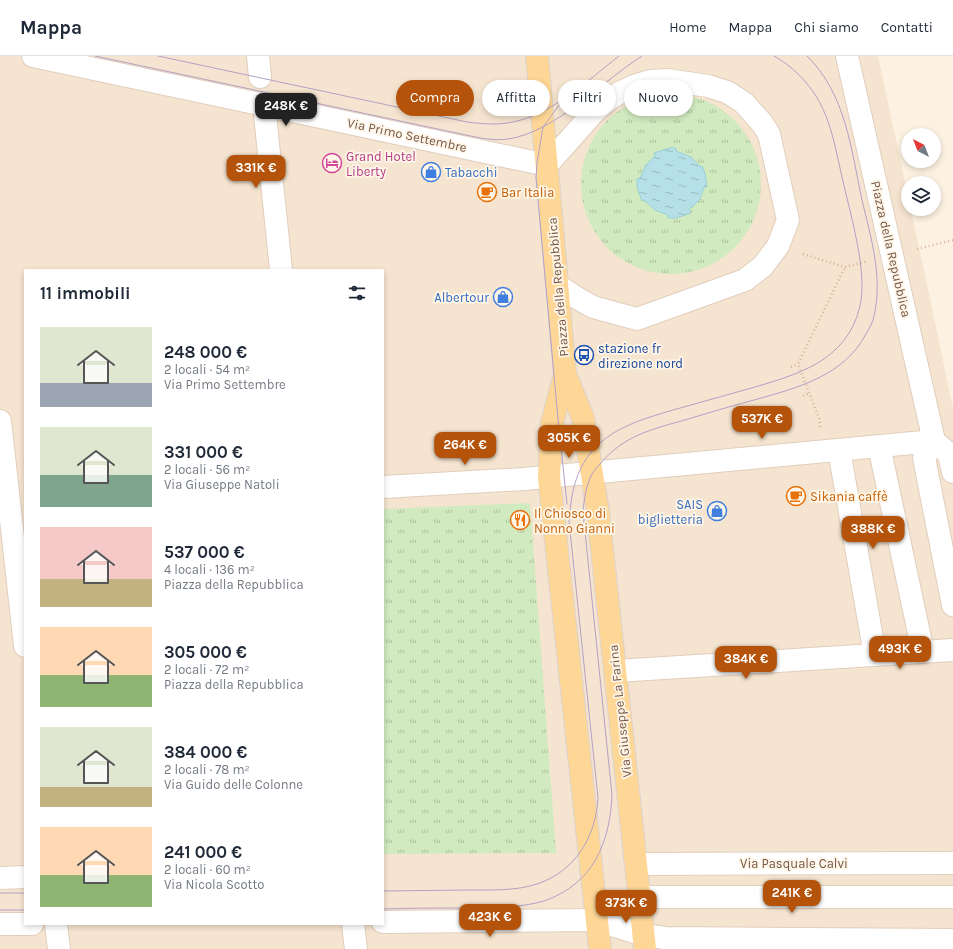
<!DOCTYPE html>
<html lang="it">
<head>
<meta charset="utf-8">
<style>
  body { margin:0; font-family:Karla,sans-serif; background:#f2f2f3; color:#1f2937; height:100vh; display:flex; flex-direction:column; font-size:15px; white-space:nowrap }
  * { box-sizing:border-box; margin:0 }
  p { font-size:13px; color:#747a83 }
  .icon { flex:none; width:22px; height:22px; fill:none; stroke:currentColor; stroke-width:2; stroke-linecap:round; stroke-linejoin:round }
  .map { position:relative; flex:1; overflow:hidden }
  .sheet { position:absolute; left:24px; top:213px; width:360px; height:656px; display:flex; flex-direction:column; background:#fff; border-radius:0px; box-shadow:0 2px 6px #0003 }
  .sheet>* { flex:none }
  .guide { position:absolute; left:396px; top:24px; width:380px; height:36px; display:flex; gap:8px }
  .needle { width:26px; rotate:318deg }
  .controls { position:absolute; left:901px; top:72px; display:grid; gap:8px }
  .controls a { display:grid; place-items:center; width:40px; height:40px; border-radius:50%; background:#fff; box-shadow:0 2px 6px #0003; font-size:20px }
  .price { position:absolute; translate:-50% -34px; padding:0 9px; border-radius:8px; background:#b45309; color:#fff; font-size:13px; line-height:26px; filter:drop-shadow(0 1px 2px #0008) }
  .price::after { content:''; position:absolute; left:50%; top:24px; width:12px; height:9px; margin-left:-6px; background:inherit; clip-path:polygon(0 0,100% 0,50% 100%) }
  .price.active { background:#222; color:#fff }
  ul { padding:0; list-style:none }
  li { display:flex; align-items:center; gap:12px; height:100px; padding:0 16px }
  li span { display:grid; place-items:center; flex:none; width:112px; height:80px; border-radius:0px; color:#555 }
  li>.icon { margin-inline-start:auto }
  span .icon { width:48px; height:48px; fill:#fffc; stroke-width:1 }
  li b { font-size:17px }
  h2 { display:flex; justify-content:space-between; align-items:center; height:48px; padding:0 16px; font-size:17px }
  .pill { padding:0 14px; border-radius:18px; background:#fff; box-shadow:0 2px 6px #0003; font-size:14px; line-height:36px }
  .pill.active { background:#b45309; color:#fff }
  header { display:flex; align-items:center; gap:24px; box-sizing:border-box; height:56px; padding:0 20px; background:#fff; border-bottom:1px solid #e0e1e3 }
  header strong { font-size:19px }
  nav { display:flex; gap:22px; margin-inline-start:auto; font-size:14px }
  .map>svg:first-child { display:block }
  .residential { fill:#f5e4cf; fill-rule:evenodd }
  .grass { fill:url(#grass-tufts) }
  .water { fill:url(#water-ripples); stroke:#9bcfd9 }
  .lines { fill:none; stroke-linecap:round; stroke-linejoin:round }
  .minor-casing { stroke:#e1cebd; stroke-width:24 }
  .major-casing { stroke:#dbd3cf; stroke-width:24 }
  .path { stroke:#d8b29b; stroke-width:2.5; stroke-dasharray:1 3; stroke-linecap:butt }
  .minor { stroke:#fff; stroke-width:22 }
  .major { stroke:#fed797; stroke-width:22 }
  .tram { stroke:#b4a0c6; stroke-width:1 }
  .labels { text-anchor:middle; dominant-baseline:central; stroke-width:3.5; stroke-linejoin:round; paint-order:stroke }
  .street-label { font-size:13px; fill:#755747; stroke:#fff6e8 }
  .hotel-label { font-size:13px; fill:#b23c85; stroke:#fff6e8; text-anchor:start }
  .shop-label { font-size:13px; fill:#366cbe; stroke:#fff6e8; text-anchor:end }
  .food-label { font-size:13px; fill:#c56008; stroke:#fff6e8; text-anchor:start }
  .transit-label { font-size:13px; fill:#164399; stroke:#fff6e8; text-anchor:start }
</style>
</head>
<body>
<header>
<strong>Mappa</strong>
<nav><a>Home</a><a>Mappa</a><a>Chi siamo</a><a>Contatti</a></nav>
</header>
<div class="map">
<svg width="953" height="893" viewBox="0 0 953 893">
  <defs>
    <pattern id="grass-tufts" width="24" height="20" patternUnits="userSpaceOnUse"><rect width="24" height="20" fill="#d1eabf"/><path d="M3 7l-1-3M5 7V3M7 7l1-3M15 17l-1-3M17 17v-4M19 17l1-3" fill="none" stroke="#aec09d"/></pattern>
    <pattern id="water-ripples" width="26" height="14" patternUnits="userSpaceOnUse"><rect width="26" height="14" fill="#b5e0e7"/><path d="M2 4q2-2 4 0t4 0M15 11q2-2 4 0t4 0" fill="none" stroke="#98b8bd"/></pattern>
  </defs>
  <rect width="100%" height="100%" fill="#fdf2e1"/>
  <!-- residential -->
  <path class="residential" d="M0,0h878l30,140v13h3l42,199v541h-953zM25,214h358v654h-358z"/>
  <!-- grass -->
  <g class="grass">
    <circle cx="671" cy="128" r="90"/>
    <polygon points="530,447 556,797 383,798 383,453"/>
  </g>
  <!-- water -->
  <polygon class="water" points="669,92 676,92 676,95 691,101 700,111 702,110 705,117 707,131 704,131 700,143 689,154 691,157 676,162 668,162 668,159 655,154 644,144 642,145 637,131 637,123 640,122 646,109 655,100 654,97"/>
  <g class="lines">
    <defs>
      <g id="minor">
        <polyline points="33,0 547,109 595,55 608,44 619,37 634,30 650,25 667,24 708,30 727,36 743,46 762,67 769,78 788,164 778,190 763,210 745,224 637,263 593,251 577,242 557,229"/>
        <polyline points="258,0 260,21"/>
        <polyline points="847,0 934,385 924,402 953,549"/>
        <polyline points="264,49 281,214"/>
        <polyline points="0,365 25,590"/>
        <polyline points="934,385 949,398 953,416"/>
        <polyline points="879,390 923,596"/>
        <polyline points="839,394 875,599"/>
        <polyline points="383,431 524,423 934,385"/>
        <polyline points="616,615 953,594"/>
        <polyline points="636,808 953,807"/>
        <polyline points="0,822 25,821"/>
        <polyline points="596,864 639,841 953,841"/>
        <polyline points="383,866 596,864 644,879 665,882 953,884"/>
        <polyline points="0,868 32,868"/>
        <polyline points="56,868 59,893"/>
        <polyline points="353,868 356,893"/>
      </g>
      <g id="major">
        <polyline points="537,0 565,318 583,362 598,456 645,893"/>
        <polyline points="565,318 552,367 549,421 600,893"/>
      </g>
    </defs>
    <!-- minor casing -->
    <use href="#minor" class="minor-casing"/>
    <!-- major casing -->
    <use href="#major" class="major-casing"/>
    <!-- path -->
    <g class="path">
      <polyline points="917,193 953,184"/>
      <polyline points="803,198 845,211 868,205"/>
      <polyline points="791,311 798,308"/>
      <polyline points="803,340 809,337"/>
      <polyline points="820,371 820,365 798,308 845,211"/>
    </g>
    <!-- minor -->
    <use href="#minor" class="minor"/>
    <!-- major -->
    <use href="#major" class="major"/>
    <!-- tram -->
    <g class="tram">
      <path d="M95,0l371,79c14,3 28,6 42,4 48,-7 94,-58 134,-83"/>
      <path d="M158,0l309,66c9,1 18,2 27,2 49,0 89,-40 125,-68"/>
      <polyline points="560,48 543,71 537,107 536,122 558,363 567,448"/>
      <path d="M383,835c28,0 57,-1 85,-1 22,0 48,1 69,-6 39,-13 59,-48 61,-86l-29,-277c2,-24 5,-46 20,-66 20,-27 54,-36 84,-45 25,-7 50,-14 75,-21 48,-14 99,-27 112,-83 8,-34 -10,-93 -18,-129 -9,-39 -13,-73 -44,-103 -7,-7 -15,-13 -24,-18"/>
      <polyline points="0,837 25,837"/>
      <path d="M383,853c26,-1 53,-1 79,-1 25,0 59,0 82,-7 49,-17 66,-58 68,-106l-29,-283c1,-13 3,-26 9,-38 2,-3 5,-7 8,-10 23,-28 52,-35 85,-44 23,-7 46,-14 69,-20 43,-12 90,-24 112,-66 3,-5 7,-12 8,-18 9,-39 -3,-78 -12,-116 -11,-51 -16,-106 -55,-144"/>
      <polyline points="0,854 25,854"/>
    </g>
  </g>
  <!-- icons -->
  <defs>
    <symbol id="hotel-ring" viewBox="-11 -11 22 22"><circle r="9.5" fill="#fff6e8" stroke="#d1479c" stroke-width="1.5"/><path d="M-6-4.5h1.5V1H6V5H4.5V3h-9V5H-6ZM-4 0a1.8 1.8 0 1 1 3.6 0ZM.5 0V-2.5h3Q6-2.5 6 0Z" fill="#d1479c"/></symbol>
    <symbol id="shop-ring" viewBox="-11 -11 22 22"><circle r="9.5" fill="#fff6e8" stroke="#3f7fe0" stroke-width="1.5"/><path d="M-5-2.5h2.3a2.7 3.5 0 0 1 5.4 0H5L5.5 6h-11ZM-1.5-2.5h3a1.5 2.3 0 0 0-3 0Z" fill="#3f7fe0"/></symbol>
    <symbol id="cafe-ring" viewBox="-11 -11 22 22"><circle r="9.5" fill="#fff6e8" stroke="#e8710a" stroke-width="1.5"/><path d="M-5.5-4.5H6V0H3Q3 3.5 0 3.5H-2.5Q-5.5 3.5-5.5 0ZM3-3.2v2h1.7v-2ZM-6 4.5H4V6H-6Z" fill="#e8710a"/></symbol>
    <symbol id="bus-ring" viewBox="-11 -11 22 22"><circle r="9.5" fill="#fff6e8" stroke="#1a4fb4" stroke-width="1.5"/><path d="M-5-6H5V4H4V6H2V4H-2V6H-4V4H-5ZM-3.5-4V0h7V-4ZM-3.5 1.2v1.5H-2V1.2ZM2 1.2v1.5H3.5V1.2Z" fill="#1a4fb4"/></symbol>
    <symbol id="restaurant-ring" viewBox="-11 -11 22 22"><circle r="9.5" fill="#fff6e8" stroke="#e8710a" stroke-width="1.5"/><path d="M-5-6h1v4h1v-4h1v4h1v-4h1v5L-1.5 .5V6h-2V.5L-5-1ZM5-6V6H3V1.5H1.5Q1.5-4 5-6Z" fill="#e8710a"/></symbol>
  </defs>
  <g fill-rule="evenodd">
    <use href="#hotel-ring" x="321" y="96" width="22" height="22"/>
    <use href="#shop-ring" x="420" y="105" width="22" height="22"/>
    <use href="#cafe-ring" x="476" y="125" width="22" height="22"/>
    <use href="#shop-ring" x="492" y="230" width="22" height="22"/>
    <use href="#bus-ring" x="573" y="288" width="22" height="22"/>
    <use href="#cafe-ring" x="785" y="429" width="22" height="22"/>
    <use href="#shop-ring" x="706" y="444" width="22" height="22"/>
    <use href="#restaurant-ring" x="509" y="453" width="22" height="22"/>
  </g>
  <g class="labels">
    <!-- street labels -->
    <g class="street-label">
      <text transform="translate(407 79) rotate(12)">Via Primo Settembre</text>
      <text transform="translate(891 193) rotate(77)">Piazza della Repubblica</text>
      <text transform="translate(558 231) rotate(-95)">Piazza della Repubblica</text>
      <text transform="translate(620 655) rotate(-96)">Via Giuseppe La Farina</text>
      <text x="794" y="807">Via Pasquale Calvi</text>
    </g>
    <!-- hotel labels -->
    <g class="hotel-label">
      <text x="346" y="100">Grand Hotel<tspan x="346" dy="15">Liberty</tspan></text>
    </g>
    <!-- shop labels -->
    <g class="shop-label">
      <text x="445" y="116" text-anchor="start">Tabacchi</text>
      <text x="489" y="241">Albertour</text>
      <text x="703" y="448">SAIS<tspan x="703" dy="15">biglietteria</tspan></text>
    </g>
    <!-- food labels -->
    <g class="food-label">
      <text x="501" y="136">Bar Italia</text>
      <text x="810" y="440">Sikania caffè</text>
      <text x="534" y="457">Il Chiosco di<tspan x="534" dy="15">Nonno Gianni</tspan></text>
    </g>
    <!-- transit labels -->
    <g class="transit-label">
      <text x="598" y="292">stazione fr<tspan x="598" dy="15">direzione nord</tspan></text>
    </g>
  </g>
</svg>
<div class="controls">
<a><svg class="needle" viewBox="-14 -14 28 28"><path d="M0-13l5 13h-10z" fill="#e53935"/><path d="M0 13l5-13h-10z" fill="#747a83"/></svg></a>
<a><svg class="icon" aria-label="layers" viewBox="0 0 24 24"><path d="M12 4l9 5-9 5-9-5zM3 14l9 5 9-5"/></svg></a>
</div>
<b class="price active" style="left:286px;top:71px">248K €</b>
<b class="price" style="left:256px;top:133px">331K €</b>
<b class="price" style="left:762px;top:384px">537K €</b>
<b class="price" style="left:569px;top:403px">305K €</b>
<b class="price" style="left:465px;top:410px">264K €</b>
<b class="price" style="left:873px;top:494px">388K €</b>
<b class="price" style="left:900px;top:614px">493K €</b>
<b class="price" style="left:746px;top:624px">384K €</b>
<b class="price" style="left:792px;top:858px">241K €</b>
<b class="price" style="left:626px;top:868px">373K €</b>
<b class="price" style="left:490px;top:882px">423K €</b>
<div class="guide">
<a class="pill active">Compra</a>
<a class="pill">Affitta</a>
<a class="pill">Filtri</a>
<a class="pill">Nuovo</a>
</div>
<section class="sheet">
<h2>11 immobili<svg class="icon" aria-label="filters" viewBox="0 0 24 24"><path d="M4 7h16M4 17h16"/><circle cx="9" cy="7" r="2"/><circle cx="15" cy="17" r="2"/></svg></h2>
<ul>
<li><span style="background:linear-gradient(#dfe7d0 70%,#9aa5b1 0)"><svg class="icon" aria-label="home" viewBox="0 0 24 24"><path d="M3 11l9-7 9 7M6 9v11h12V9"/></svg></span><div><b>248 000 €</b><p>2 locali · 54 m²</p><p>Via Primo Settembre</p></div></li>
<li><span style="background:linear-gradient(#dfe7d0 60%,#7fa58c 0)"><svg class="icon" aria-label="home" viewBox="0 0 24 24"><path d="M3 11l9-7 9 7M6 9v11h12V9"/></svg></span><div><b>331 000 €</b><p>2 locali · 56 m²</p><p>Via Giuseppe Natoli</p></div></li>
<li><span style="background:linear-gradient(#f6c9c9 65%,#c2b280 0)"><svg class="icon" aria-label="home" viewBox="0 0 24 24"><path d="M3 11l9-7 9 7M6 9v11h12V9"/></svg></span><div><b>537 000 €</b><p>4 locali · 136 m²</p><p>Piazza della Repubblica</p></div></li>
<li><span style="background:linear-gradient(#ffd9b3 60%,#8fb573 0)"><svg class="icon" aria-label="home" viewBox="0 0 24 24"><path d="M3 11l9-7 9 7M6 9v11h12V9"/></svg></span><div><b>305 000 €</b><p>2 locali · 72 m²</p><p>Piazza della Repubblica</p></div></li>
<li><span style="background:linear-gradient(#dfe7d0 75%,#c2b280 0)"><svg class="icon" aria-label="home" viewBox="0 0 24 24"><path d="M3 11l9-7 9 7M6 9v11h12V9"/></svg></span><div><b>384 000 €</b><p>2 locali · 78 m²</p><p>Via Guido delle Colonne</p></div></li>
<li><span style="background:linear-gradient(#ffd9b3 60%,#8fb573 0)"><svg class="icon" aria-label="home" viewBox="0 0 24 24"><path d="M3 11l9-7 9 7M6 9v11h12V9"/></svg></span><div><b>241 000 €</b><p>2 locali · 60 m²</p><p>Via Nicola Scotto</p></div></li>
</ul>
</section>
</div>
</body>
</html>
